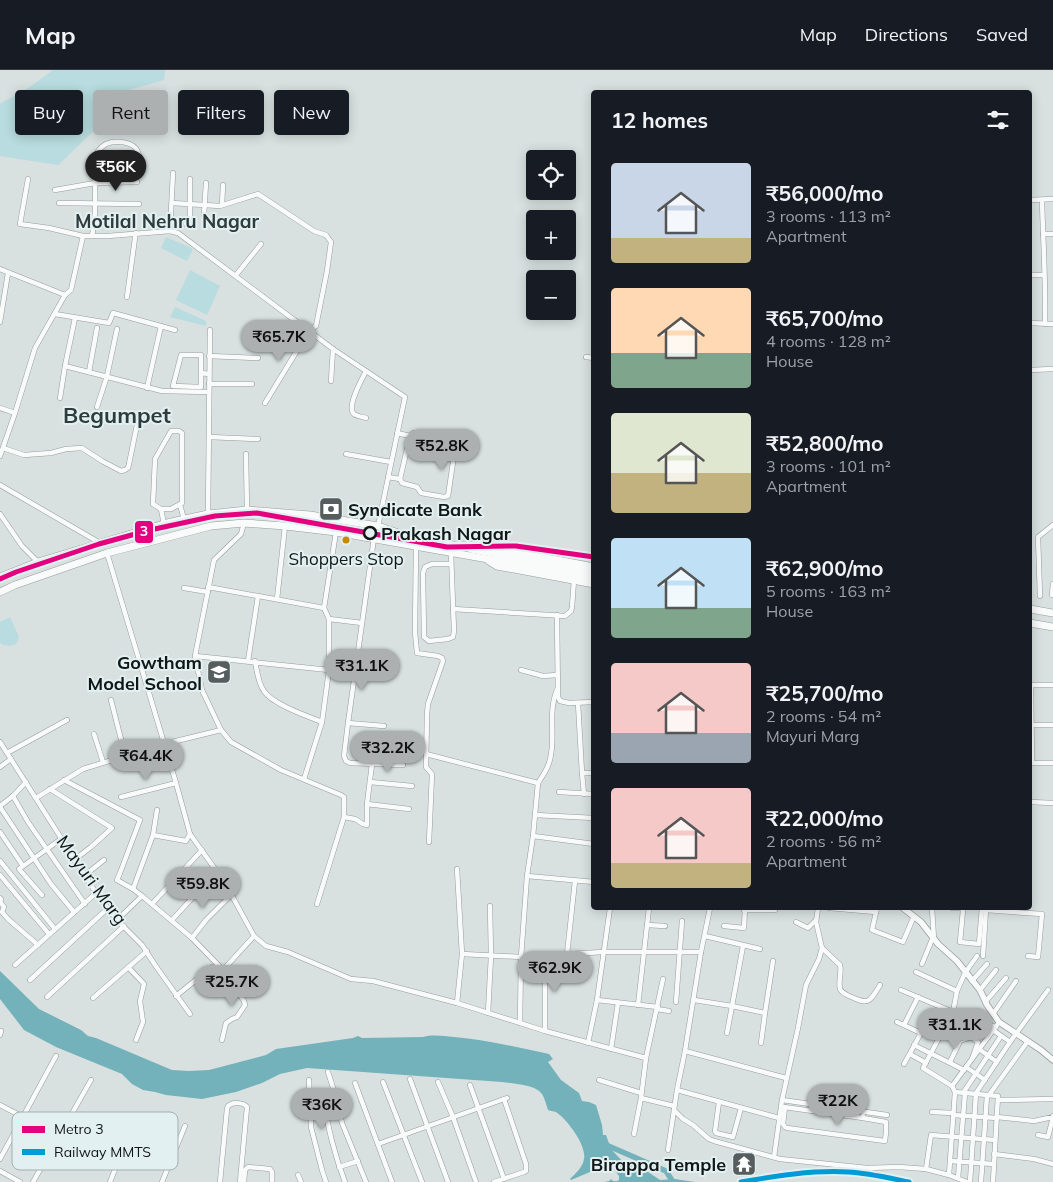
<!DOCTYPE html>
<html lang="en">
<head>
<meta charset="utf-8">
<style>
  body { margin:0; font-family:Mulish,sans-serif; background:#20242c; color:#f1f3f6; height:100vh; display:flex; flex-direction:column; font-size:19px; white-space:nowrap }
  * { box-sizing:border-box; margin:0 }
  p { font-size:16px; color:#9ea1a6 }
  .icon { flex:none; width:28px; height:28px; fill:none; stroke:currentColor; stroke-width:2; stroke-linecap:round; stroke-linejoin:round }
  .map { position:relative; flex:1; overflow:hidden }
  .side { position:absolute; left:591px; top:20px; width:441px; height:820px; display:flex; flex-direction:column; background:#171b24; border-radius:5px; box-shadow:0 2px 12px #0003 }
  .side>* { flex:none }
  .top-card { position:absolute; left:15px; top:20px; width:475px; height:45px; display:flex; gap:10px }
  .fabs { position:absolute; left:526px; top:80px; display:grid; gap:10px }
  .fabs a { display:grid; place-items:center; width:50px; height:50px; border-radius:5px; background:#171b24; box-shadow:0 2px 12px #0003; font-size:25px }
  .price { position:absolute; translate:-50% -42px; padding:0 11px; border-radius:18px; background:#acb0b1; color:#111; font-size:16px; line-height:32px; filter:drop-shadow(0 1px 2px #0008) }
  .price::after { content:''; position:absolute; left:50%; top:30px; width:15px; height:11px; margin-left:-8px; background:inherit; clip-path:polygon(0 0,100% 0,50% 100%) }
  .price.current { background:#222; color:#fff }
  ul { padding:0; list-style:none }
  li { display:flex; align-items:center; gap:15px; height:125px; padding:0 20px }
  li span { display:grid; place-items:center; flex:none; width:140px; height:100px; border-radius:5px; color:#555 }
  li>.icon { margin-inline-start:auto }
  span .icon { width:60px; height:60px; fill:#fffc; stroke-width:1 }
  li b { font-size:21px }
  h2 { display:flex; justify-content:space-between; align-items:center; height:60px; padding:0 20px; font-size:21px }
  .pill { padding:0 18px; border-radius:5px; background:#171b24; box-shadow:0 2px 12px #0003; font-size:18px; line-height:45px }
  .pill.current { background:#acb0b1; color:#111 }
  header { display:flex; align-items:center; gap:30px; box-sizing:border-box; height:70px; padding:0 25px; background:#171b24; border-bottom:1px solid #363941 }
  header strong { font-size:24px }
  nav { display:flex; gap:28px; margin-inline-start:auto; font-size:18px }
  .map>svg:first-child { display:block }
  .green { fill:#b8dcdf }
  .water { fill:#73b2ba }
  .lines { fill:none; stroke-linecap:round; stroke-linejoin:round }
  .canal { stroke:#73b2ba; stroke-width:5.5 }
  .minor-casing { stroke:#979c9c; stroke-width:5.5 }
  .tertiary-casing { stroke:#979c9c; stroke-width:7 }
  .primary-casing { stroke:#979c9c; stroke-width:8 }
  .minor { stroke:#f9fafa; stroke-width:4.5 }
  .tertiary { stroke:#f9fafa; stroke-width:5.5 }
  .primary { stroke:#f9fafa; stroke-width:7 }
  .rail-1-casing { stroke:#e2f0f2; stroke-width:9 }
  .rail-1 { stroke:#019cd6; stroke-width:5 }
  .metro-1-casing { stroke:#e2f0f2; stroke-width:9 }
  .metro-1 { stroke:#e5007d; stroke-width:5 }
  .stop-dot { fill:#e2f0f2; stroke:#111617; stroke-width:2.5 }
  .bus-dot { fill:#c98905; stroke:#e2f0f2; stroke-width:2 }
  .labels { text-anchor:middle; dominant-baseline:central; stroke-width:4; stroke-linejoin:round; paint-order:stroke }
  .bus-label { font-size:17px; fill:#111617; stroke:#e2f0f2 }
  .poi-label { font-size:18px; font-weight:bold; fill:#111617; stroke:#e2f0f2; text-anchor:end }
  .stop-label { font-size:18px; font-weight:bold; fill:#111617; stroke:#e2f0f2; text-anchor:start }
  .street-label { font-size:18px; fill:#111617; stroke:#e2f0f2 }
  .neighbourhood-label { font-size:19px; font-weight:bold; fill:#303b3d; stroke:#e2f0f2 }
  .district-label { font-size:22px; font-weight:bold; fill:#303b3d; stroke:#e2f0f2 }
  .key { fill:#e2f0f2; stroke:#a3afb0; stroke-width:1 }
  .key-label { font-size:14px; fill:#111617 }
  .line-badge { stroke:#e2f0f2; stroke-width:2 }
  .badge-label { font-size:14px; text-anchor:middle; font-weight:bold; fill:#fff }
</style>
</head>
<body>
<header>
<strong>Map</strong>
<nav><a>Map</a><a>Directions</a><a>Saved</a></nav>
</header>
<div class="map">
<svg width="1053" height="1112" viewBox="0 0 1053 1112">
  <rect width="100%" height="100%" fill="#d8e0e0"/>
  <!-- green -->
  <g class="green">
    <polygon points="53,0 165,0 164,10 125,21 107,48 58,95 0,86 0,34 30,17"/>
    <polygon points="166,167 193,179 187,191 161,178"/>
    <polygon points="190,200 220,216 207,245 176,230"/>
    <polygon points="175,237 204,250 206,252 206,256 170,247"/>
    <polygon points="10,547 19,567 16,574 9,576 1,574 0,571 0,552"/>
  </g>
  <!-- water -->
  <path class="water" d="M0,901l39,38 42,21 7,6 8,2 76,32 17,1 20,-1 57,-15 10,-6 77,-11 5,-2 4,2 61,-1c10,-3 20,-1 31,0 32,3 63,10 95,17l4,5 -5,3 13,18 18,13 3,8 7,1 7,3 6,20 1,10h3l5,14 12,13 7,1 7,7 11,2 12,8 15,-1 20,3h-91l5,-1 2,-2 2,2h4l2,-1v-4l-5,-7 1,-5 -3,-4h-3l-12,9 -26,11 -1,-1c5,-5 13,-12 14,-20 3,-13 -17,-40 -28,-47 -3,-1 -6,-1 -8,-2 -2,-6 -3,-11 -6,-16 -8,-10 -28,-10 -40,-12l-195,-14 -27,6 -18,9 -26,9 -34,7 -36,-4 -11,-3 -12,-2 -11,-6 -10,-10 -66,-27 -32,-17 -24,-31z"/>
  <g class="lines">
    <!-- canal -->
    <polyline class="canal" points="604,1074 666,1101 673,1112"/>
    <defs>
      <g id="minor">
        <polyline points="28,109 20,154 49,158 83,166 108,166 170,161 178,163 333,279 405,327 378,456"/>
        <polyline points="55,120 95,113 137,112"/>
        <polyline points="1030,130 1053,129"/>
        <path d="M1042,130c1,41 4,83 3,124"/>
        <polyline points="59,133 139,134"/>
        <polyline points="172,133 220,136 258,124 314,161 326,165 331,172 327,201 316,256 309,261 265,333"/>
        <polyline points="222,135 223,115"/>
        <polyline points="204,145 206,113"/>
        <polyline points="94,154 134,156"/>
        <polyline points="186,154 190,149 190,109"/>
        <polyline points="170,161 173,103"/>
        <polyline points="1043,164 1053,164"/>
        <path d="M92,166c5,-25 3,-51 2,-76 2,-7 5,-12 12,-16 9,-4 28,-3 32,8 1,1 1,6 1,8h-45"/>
        <polyline points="0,199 65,225"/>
        <polyline points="236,205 261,174"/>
        <polyline points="1030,205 1044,205"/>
        <polyline points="127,227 135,168 136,163"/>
        <polyline points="55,244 109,253 113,243 175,260"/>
        <polyline points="0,252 8,203"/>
        <polyline points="1030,253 1053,254"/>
        <polyline points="209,286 258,288"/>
        <polyline points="586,287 594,288"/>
        <polyline points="65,296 162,321 209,322"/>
        <polyline points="1030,300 1053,299"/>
        <polyline points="89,302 97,258"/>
        <polyline points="201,303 201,317 173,316 181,285 201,285 201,303 209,304"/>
        <polyline points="331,311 333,279"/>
        <polyline points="209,314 252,314"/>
        <polyline points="147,318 161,256"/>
        <polyline points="60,328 65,296 75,248"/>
        <polyline points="97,337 107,306 117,259"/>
        <polyline points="0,338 15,343"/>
        <path d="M366,348c-3,-1 -10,-2 -12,-4 -8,-7 8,-35 12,-43"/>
        <polyline points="209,367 258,369"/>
        <polyline points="3,378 24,385 51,383 66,379 82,378 102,391 121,401 125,400 128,398 129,394 138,350"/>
        <polyline points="246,384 247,440"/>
        <polyline points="346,384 391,392"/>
        <polyline points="0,386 15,343 35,278 65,225 71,220 83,166"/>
        <polyline points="388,407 400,409 402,413 417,417 421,423 444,427 448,426 455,379 451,373 413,363 410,366 397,363"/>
        <polyline points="400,409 410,366"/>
        <polyline points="0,415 100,473"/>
        <polyline points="180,435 184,449"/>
        <polyline points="161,439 153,434 155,389 171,361 179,361 182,363 182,433 171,439 161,439 164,454"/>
        <polyline points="0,444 22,476 38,492"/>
        <polyline points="208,444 210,260"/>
        <polyline points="244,453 241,464 214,490 195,586 202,620 221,660 231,672 281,700 341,725 344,727 344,747 317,834"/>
        <polyline points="374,468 348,653 344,686 346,691 350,693 403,695"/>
        <polyline points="416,477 415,562 417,583 438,586 442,588 443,591 428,634 427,644 426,697 432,704 429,772"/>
        <polyline points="107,483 176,713 190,764 225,813 254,866 223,900"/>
        <polyline points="451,494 432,494 425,497 423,503 424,567 429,571 448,569 453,567 454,561 451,483"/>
        <polyline points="208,517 324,538 329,549 362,553"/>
        <polyline points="184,518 208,522"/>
        <polyline points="1052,525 1053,514"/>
        <polyline points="1040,526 1038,467 1053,455"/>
        <polyline points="277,529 285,456"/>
        <polyline points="324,538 336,462"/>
        <polyline points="453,539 565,546 571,541 572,537 574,510"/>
        <polyline points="557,545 558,627 560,631 569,633 594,632"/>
        <polyline points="195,586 329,600"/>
        <polyline points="248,591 258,526"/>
        <path d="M255,591c2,10 3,22 9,30 8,13 43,25 58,31"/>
        <polyline points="521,600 543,606 557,605"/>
        <polyline points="1030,615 1053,615"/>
        <polyline points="1031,615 1032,693"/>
        <polyline points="111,630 125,685"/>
        <polyline points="578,633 582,703"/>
        <polyline points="348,653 384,656"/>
        <polyline points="1032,655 1053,655"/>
        <polyline points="94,664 103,692"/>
        <polyline points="0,672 96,823 117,850 142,875 155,895 190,944"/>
        <polyline points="7,683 67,650"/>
        <path d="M426,684l112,29c6,-9 12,-18 13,-29 4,-21 -3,-43 6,-64"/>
        <polyline points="1030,693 1053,693"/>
        <polyline points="0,697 11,689"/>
        <polyline points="304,709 322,652 329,600 329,549"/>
        <polyline points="64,710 140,750 120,803 117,810 133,819 142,826 192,868 223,900 244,931 245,935 237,947 232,949 226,953 222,970"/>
        <polyline points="370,712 412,716"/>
        <polyline points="50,719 112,758 91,777 74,790"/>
        <polyline points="559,722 594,724"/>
        <polyline points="584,724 582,703 594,703"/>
        <polyline points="13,726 28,752 85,834"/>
        <polyline points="121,727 176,713"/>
        <polyline points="36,728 83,699 164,674 221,660"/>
        <polyline points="1030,732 1053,733"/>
        <polyline points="367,734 409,739"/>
        <polyline points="0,736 13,726 26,712"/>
        <polyline points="0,737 51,814 74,842"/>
        <polyline points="535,745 594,748"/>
        <polyline points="344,747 355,749 363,754 367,755 367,734 372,694"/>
        <polyline points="0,762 23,796"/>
        <polyline points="153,765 157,740"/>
        <polyline points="533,766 594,774"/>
        <polyline points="0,791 55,859"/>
        <polyline points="457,799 462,884 457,933"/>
        <polyline points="0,805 49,864"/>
        <polyline points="85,805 104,790"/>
        <polyline points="527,806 594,812"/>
        <polyline points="133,819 153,765 186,771 190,764"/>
        <polyline points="42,825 19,799 61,769"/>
        <polyline points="0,828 1,829 0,832 4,837 2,842 8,849 38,875"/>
        <polyline points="152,834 202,780"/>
        <polyline points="829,838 876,842"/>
        <polyline points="877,838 872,860 903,872 914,846"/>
        <polyline points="932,838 934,869"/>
        <polyline points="952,838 961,838 963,840 960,872 979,874 982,838"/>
        <polyline points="744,840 775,840"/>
        <polyline points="986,840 1042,844 1038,887 1028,886"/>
        <polyline points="117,850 142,826"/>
        <polyline points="172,850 217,801"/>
        <polyline points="796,852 808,858 816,850"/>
        <polyline points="647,855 665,856"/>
        <polyline points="724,856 744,858 745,838"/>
        <polyline points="254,866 266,876 288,882 351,909 373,911 457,933 545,961 646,988"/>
        <polyline points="705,866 760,879"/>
        <polyline points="192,868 206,850 232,824"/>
        <polyline points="743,876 732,936 765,943 773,891"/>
        <path d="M822,878l18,17c2,7 -2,16 0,24 2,4 5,5 9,7 20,9 20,7 31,-11"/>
        <polyline points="462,884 521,887 603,882 701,882"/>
        <polyline points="567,884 575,811"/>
        <polyline points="545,885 545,961"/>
        <polyline points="977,886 965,903 957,921 953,942 923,998 952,1016 955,1022 998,1026 993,1112"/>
        <polyline points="983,886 986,839"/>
        <polyline points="922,894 933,867"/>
        <polyline points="15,895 96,823"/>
        <polyline points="128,897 144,914 140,931 143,952 136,970"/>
        <polyline points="916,902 957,921"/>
        <polyline points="30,910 108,838"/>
        <polyline points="972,911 987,894"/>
        <polyline points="901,920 953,942 996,957"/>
        <polyline points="980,920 996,900"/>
        <polyline points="176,926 212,897"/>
        <polyline points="47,927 124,856"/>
        <polyline points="93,928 147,881"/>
        <polyline points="597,930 658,937"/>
        <polyline points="694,930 732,936 727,963"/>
        <polyline points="986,931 1006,908"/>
        <polyline points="676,932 682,851"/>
        <polyline points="638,935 649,838"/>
        <polyline points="657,939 669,941"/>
        <polyline points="488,943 491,886 490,836"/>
        <polyline points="993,944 1016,911"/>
        <polyline points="897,952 921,963 923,959 960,971 971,967 978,972 972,989"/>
        <polyline points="520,953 521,887 527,806 533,766 538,713"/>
        <polyline points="904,955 918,927"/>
        <polyline points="993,960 1010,972"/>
        <polyline points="0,965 1,961"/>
        <polyline points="588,973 597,930 610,838"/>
        <polyline points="761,973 765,943"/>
        <polyline points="914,975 964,1000"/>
        <polyline points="611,979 618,933"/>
        <polyline points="979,979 997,992"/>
        <polyline points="685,981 786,1008"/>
        <polyline points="910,984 926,993"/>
        <polyline points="950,992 960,971"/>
        <polyline points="904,994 921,963"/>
        <polyline points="966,997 985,1010"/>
        <polyline points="410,1009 448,1112"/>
        <polyline points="309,1010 311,1057 322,1100 326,1112"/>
        <polyline points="599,1010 641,1023"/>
        <polyline points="383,1012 422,1112"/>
        <polyline points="438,1012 453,1047 476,1112"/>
        <polyline points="355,1013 392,1112"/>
        <polyline points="470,1015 504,1109"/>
        <polyline points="952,1016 997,955"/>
        <polyline points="677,1020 779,1048"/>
        <polyline points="963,1023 1001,966"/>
        <polyline points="989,1025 1028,971"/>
        <polyline points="336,1027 342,1053 366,1112"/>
        <polyline points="641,1028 674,1036"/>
        <path d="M323,1030c6,30 11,54 22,82"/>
        <polyline points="782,1030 887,1045"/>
        <polyline points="998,1030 1053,1029"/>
        <polyline points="719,1032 715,1061 716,1063 733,1067 741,1038"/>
        <polyline points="310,1033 336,1027 328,1002"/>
        <polyline points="0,1035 23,1047"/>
        <polyline points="784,1037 863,1048 863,1046"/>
        <polyline points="785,1037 783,1054 785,1057 787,1058 885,1071 886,1062 886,1052 863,1048"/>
        <polyline points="674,1040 683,1049 693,1055 709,1069 714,1071 780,1089 867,1098 899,1097 926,1099 949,1105 967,1112"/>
        <polyline points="932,1042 953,1043"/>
        <polyline points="953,1045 997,1048"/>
        <polyline points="997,1047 1034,1051 1053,1047 1053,1046"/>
        <polyline points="634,1064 641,1028 646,988 663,909"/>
        <polyline points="1038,1065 1048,1067 1053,1047"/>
        <polyline points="378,1074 507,1028"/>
        <polyline points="668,1080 677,1020 685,981 701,882 710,838"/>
        <polyline points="994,1084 1034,1089 1053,1094"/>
        <polyline points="774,1087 782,1030 798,958 806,915 819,889 822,878 816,852 818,838"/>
        <polyline points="0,1089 56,986"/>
        <polyline points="950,1091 994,1094"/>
        <polyline points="339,1097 358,1091"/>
        <polyline points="926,1099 931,1065 995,1070"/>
        <polyline points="0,1101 20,1112"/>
        <polyline points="298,1105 301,1112"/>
        <polyline points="949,1105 955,1022"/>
        <polyline points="958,1108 965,1023"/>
        <polyline points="33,1112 91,1010"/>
        <polyline points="110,1112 130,1062"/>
        <polyline points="162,1112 185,1056"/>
        <path d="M220,1112l7,-73 1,-3c5,-4 15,-4 19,1l-7,75"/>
        <polyline points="244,1112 245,1100 248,1097 270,1099 272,1102 272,1112"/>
        <polyline points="494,1112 524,1102 526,1101 526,1094 504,1029"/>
        <polyline points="970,1112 976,1023 1010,972 1048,920"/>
        <polyline points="981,1112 987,1025"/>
      </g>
      <polyline id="tertiary" points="903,838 921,852 938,874 957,891 980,920 987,935 999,952 1041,980 1053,990"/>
      <g id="primary">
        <polyline points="471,479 594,503"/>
        <polyline points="489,491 497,496 594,514"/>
        <polyline points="0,507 38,492 167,453 208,444 247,440 310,445 378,456 416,469 452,475 468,475 490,477 594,497"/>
        <polyline points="0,522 15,515 107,483 211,456 244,453 285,456 336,462 594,508"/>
        <polyline points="1030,539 1053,543"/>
        <polyline points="1030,553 1053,557"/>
      </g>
    </defs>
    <!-- minor casing -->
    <use href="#minor" class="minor-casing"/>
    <!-- tertiary casing -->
    <use href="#tertiary" class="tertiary-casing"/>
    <!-- primary casing -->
    <use href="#primary" class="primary-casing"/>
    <!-- minor -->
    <use href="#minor" class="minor"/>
    <!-- tertiary -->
    <use href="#tertiary" class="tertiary"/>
    <!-- primary -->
    <use href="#primary" class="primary"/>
    <defs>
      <path id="rail-1" d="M741,1112c35,-6 71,-12 107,-10 21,1 41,6 61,10"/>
    </defs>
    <!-- rail-1 casing -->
    <use href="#rail-1" class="rail-1-casing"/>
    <!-- rail-1 -->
    <use href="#rail-1" class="rail-1"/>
    <defs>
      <polyline id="metro-1" points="0,509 16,502 99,474 150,460 215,446 257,443 447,477 516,476 594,487"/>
    </defs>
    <!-- metro-1 casing -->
    <use href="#metro-1" class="metro-1-casing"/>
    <!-- metro-1 -->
    <use href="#metro-1" class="metro-1"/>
  </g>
  <!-- icons -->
  <defs>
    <symbol id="bank-square" viewBox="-11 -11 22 22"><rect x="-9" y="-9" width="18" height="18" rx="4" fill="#575d5d" stroke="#e2f0f2"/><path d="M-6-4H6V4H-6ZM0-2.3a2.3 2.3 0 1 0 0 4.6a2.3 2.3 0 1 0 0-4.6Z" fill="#fff"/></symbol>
    <symbol id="school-square" viewBox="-11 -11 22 22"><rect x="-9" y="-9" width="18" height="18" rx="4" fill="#575d5d" stroke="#e2f0f2"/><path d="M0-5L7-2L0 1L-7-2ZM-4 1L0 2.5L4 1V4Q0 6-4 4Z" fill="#fff"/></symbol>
    <symbol id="temple-square" viewBox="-11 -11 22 22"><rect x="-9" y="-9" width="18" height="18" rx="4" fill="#575d5d" stroke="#e2f0f2"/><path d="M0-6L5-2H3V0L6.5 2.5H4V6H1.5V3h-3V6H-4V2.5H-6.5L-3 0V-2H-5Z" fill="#fff"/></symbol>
  </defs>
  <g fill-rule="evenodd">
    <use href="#bank-square" x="317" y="425" width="28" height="28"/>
    <use href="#school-square" x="205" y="588" width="28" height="28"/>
    <use href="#temple-square" x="730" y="1080" width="28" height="28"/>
  </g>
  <!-- markers -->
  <circle class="stop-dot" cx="370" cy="463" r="6"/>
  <circle class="bus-dot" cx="346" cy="470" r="4.5"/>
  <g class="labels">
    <!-- bus labels -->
    <g class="bus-label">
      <text x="346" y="488">Shoppers Stop</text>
    </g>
    <!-- poi labels -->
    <g class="poi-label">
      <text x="348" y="439" text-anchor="start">Syndicate Bank</text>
      <text x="202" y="592">Gowtham<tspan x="202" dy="21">Model School</tspan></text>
      <text x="726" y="1094">Birappa Temple</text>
    </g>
    <!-- stop labels -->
    <g class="stop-label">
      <text x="381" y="463">Prakash Nagar</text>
    </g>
    <!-- street labels -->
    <g class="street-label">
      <text transform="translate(92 810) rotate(54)">Mayuri Marg</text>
    </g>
    <!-- neighbourhood labels -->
    <g class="neighbourhood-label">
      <text x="167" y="151">Motilal Nehru Nagar</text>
    </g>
    <!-- district labels -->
    <g class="district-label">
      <text x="117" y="345">Begumpet</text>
    </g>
  </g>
  <!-- legend -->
  <rect x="12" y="1042" width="166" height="58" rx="8" class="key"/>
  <rect x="22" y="1056" width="23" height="7" fill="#e5007d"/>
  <rect x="22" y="1079" width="23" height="6" fill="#019cd6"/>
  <g class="key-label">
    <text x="54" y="1064">Metro 3</text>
    <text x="54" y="1087">Railway MMTS</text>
  </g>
  <rect class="line-badge" x="134" y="450" width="20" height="24" rx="5" fill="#e5007d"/>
  <g class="badge-label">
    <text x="144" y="466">3</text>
  </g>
</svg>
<div class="fabs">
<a><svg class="icon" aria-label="locate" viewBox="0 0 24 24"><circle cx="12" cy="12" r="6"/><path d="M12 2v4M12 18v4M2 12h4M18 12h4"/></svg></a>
<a>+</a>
<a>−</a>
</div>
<b class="price current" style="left:116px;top:122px">₹56K</b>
<b class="price" style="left:279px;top:292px">₹65.7K</b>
<b class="price" style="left:442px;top:401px">₹52.8K</b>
<b class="price" style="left:362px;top:621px">₹31.1K</b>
<b class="price" style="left:388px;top:703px">₹32.2K</b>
<b class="price" style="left:146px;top:711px">₹64.4K</b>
<b class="price" style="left:203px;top:839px">₹59.8K</b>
<b class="price" style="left:555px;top:923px">₹62.9K</b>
<b class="price" style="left:232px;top:937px">₹25.7K</b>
<b class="price" style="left:955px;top:980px">₹31.1K</b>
<b class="price" style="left:838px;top:1056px">₹22K</b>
<b class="price" style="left:322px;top:1060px">₹36K</b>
<div class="top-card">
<a class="pill">Buy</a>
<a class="pill current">Rent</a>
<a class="pill">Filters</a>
<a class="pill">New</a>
</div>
<section class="side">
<h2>12 homes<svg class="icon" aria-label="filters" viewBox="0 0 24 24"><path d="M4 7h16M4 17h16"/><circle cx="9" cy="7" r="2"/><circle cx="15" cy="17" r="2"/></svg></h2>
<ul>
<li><span style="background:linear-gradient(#c9d6e8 75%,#c2b280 0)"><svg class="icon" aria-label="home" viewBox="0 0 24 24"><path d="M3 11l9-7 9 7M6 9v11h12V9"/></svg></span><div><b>₹56,000/mo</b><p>3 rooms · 113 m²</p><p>Apartment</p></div></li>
<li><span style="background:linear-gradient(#ffd9b3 65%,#7fa58c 0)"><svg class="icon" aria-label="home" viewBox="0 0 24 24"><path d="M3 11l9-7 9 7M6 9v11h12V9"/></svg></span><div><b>₹65,700/mo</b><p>4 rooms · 128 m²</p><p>House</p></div></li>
<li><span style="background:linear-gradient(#dfe7d0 60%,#c2b280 0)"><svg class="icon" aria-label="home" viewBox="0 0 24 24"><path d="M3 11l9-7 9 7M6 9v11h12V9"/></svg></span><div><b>₹52,800/mo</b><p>3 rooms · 101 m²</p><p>Apartment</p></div></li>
<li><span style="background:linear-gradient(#bfe0f5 70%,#7fa58c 0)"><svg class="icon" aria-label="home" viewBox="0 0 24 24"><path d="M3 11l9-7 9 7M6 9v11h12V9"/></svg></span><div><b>₹62,900/mo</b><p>5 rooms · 163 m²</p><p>House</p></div></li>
<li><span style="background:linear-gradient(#f6c9c9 70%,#9aa5b1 0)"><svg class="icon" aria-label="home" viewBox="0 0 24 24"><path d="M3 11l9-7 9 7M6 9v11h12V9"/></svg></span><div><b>₹25,700/mo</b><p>2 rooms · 54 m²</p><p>Mayuri Marg</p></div></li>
<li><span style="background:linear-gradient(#f6c9c9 75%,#c2b280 0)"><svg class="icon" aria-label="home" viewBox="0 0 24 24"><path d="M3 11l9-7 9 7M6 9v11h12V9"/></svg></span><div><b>₹22,000/mo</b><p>2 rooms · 56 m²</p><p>Apartment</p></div></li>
</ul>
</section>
</div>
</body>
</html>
